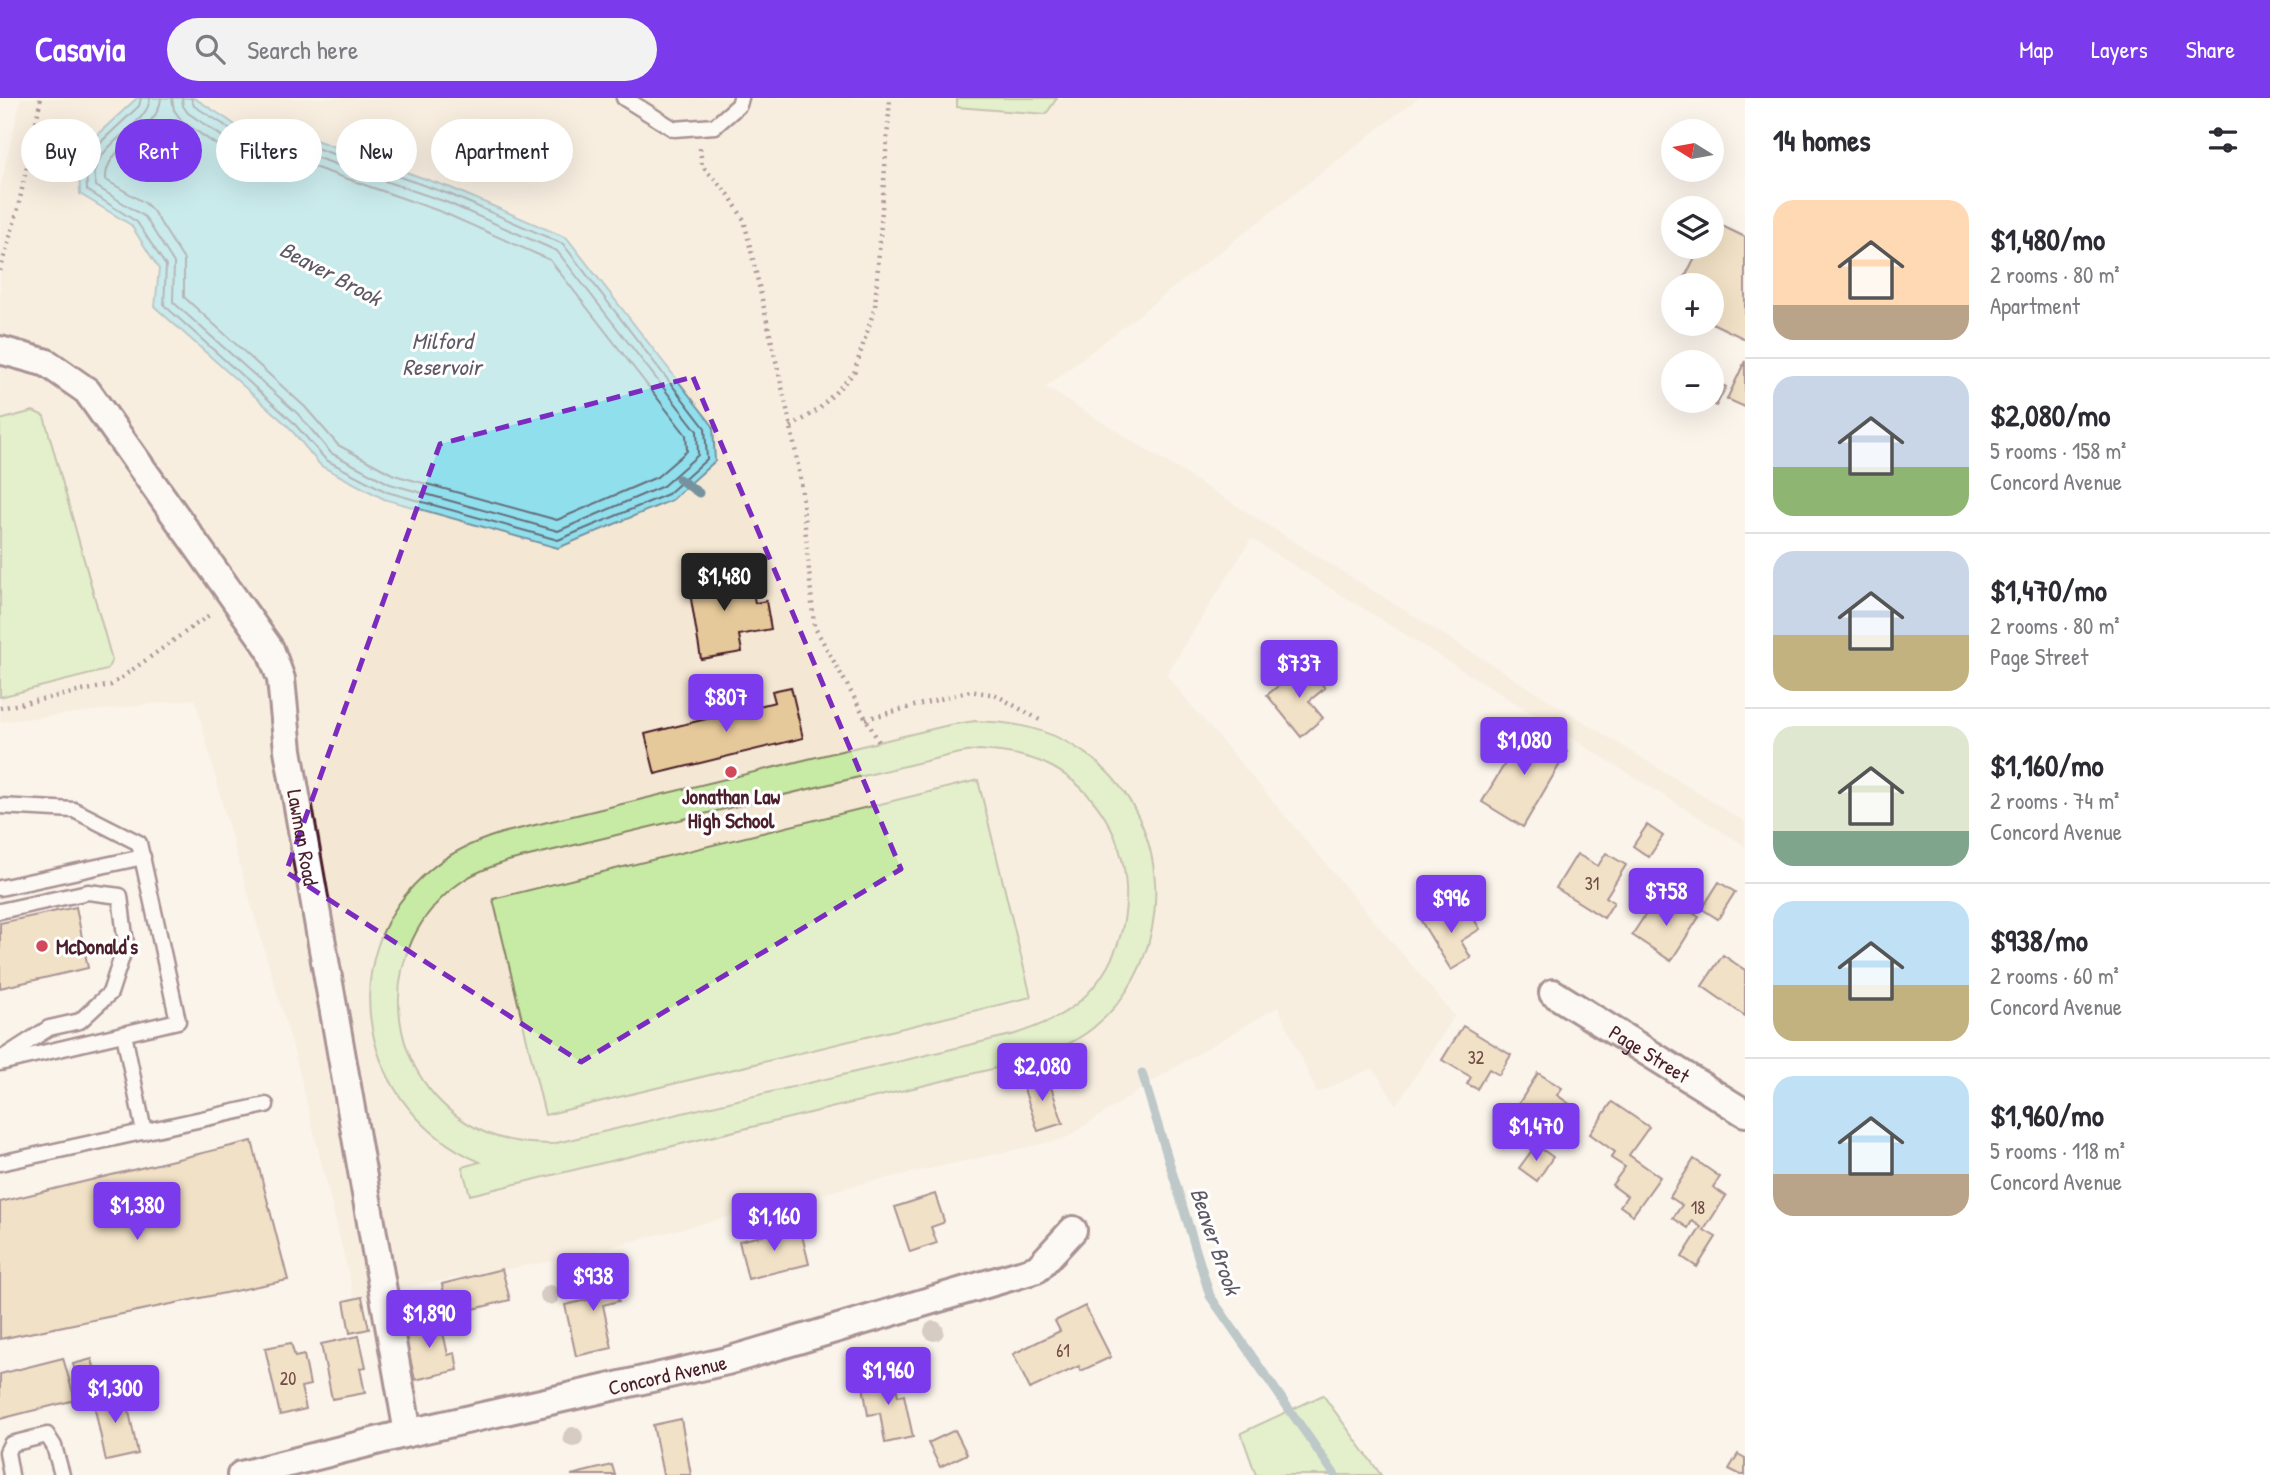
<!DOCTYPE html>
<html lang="en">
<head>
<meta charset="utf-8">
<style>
  body { margin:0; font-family:"Patrick Hand",sans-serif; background:#f2f2f3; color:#2b2b33; height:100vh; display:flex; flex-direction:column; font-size:26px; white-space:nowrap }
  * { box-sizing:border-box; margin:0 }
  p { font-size:23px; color:#7c7c81 }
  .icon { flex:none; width:38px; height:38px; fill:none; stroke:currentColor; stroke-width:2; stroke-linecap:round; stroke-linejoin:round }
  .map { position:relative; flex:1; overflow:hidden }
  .drawer { display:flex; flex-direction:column; background:#fff; width:525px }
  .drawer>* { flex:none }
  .banner { position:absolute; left:21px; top:21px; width:665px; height:63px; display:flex; gap:14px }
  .needle { width:46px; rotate:281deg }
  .fabs { position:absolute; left:1661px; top:21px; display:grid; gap:14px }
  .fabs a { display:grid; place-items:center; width:63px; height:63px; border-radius:50%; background:#fff; box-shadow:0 7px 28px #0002; font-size:35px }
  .price { position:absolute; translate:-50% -60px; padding:0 16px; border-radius:7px; background:#7c3aed; color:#fff; font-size:23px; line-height:46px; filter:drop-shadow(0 2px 4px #0008) }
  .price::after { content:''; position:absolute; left:50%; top:42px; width:21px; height:16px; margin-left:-10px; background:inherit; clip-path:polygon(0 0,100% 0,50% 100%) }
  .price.on { background:#222; color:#fff }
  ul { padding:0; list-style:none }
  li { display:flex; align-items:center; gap:21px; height:175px; padding:0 28px }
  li+li { border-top:2px solid #e1e1e2 }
  li span { display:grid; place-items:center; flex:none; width:196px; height:140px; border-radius:21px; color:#555 }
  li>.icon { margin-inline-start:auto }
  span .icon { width:84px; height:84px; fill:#fffc; stroke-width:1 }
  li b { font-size:30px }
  h2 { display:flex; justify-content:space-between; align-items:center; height:84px; padding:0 28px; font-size:30px }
  .pill { padding:0 24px; border-radius:32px; background:#fff; box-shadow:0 7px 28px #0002; font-size:24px; line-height:63px }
  .pill.on { background:#7c3aed; color:#fff }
  header { display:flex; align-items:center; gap:42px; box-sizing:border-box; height:98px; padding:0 35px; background:#7c3aed; color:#fff }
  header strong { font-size:33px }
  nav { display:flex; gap:38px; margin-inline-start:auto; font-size:24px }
  .search { width:490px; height:63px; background:#f2f2f3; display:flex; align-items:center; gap:18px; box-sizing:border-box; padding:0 24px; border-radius:38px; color:#7c7c81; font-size:26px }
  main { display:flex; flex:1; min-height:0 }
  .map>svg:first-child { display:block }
  .built { fill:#f4e7d3 }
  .green { fill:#c7eba4; stroke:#888568; stroke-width:2; fill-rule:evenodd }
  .water { fill:#90dfed; stroke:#74929f; stroke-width:2 }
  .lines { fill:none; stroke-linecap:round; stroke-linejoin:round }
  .shore { stroke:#666c79; stroke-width:2 }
  .stream { stroke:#74929f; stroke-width:9 }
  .building { fill:#e6c99a; stroke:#4a1f2b; stroke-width:2 }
  .lane-casing { stroke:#4a1f2b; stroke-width:19 }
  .street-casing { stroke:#4a1f2b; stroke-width:32 }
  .path { stroke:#4a1f2b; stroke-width:4.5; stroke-dasharray:2 5; stroke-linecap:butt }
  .lane { stroke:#fff; stroke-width:14 }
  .street { stroke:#fff; stroke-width:26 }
  .tree { fill:#aa9b92 }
  .marked { fill:none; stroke:#7b2cbf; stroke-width:5; stroke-dasharray:14 9; stroke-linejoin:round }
  .poi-dot { fill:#d1495b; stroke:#fff; stroke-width:2.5 }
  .labels { text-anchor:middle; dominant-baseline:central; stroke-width:6; stroke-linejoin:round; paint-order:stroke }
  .number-label { font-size:18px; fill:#714a47 }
  .poi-label { font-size:21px; font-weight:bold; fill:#4a1f2b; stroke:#fff }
  .street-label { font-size:21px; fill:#4a1f2b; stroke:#fff }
  .water-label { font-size:23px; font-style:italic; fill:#5f5965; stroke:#fff }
</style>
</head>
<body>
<header>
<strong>Casavia</strong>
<div class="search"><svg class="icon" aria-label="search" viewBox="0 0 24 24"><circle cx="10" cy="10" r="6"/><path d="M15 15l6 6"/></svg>Search here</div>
<nav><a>Map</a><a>Layers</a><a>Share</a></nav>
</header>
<main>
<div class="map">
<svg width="1745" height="1377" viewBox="0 0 1745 1377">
  <rect width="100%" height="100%" fill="#faf4eb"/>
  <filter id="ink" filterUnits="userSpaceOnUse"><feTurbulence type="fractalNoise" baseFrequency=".0143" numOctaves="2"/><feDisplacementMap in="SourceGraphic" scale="14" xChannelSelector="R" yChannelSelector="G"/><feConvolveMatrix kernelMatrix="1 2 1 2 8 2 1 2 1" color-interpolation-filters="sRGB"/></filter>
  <g filter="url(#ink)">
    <!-- built -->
    <polygon class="built" points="21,0 1418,0 1046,289 1745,724 1745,748 1251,441 1166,577 1455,918 1396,1007 1373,970 1317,995 1278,909 1182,965 1064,1041 852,1088 558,1162 395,1191 421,1301 394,1307 369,1201 355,1203 294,953 227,724 195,601 0,624 0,89"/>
    <!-- green -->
    <g class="green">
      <polygon points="957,0 1057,0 1046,16 957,9"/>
      <polygon points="33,313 44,318 112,562 107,572 0,599 0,322"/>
      <path d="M975,623c37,1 71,7 102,27 98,60 105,208 16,280 -21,17 -46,26 -72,34l-551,133 -8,-28 18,-5c-120,-52 -152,-207 -49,-293 21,-18 45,-28 71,-36l447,-108zM979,652c26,2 50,5 73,17 85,46 100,167 29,233 -19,17 -42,26 -66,34l-463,110c-23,0 -46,-2 -68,-12 -104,-48 -115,-188 -20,-252 13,-9 29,-14 44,-19l447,-107z"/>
      <polygon points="978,682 1031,899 545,1017 493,801"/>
      <polygon points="1323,1297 1381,1377 1256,1377 1241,1335"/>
    </g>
    <!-- water -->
    <polygon class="water" points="137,0 194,0 227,21 254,41 283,43 310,40 451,90 567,140 713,328 715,363 672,402 558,450 384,401 321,368 288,328 155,209 159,171 131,127 80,96 79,67 97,37"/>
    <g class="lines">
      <!-- shore -->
      <g class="shore">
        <polyline points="141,0 139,8 103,42 86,68 87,92 137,124 166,168 164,207 292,323 326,362 387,394 558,442 668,396 707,361 705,330 563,146 449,96 310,48 283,50 251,48 223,26 194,8 191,0"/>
        <path d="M150,0c-1,25 -47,43 -55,71 -1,4 0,12 1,17l49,31 29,46 -1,39 125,112 33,39 59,31 168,47 105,-45 35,-31 -1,-24 -140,-180 -111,-49 -137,-47 -26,2 -35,-3 -60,-41 -5,-7 -1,-8"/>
        <path d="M161,0c-2,34 -58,48 -55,82l39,23 8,8 31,49v37l121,110 33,38 56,30 163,45 100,-43 30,-26 -1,-16 -136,-175 -108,-48 -134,-47 -25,2 -39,-3 -62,-43 -8,-11 -2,-12"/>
      </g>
      <!-- stream -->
      <g class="stream">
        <polyline points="679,381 699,395"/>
        <polyline points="1142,975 1210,1198 1335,1377"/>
      </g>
    </g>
    <!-- building -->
    <g class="building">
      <polygon points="1712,123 1745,139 1745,241 1712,225 1712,187 1681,187 1700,149 1712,149"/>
      <polygon points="1745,263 1745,309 1727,301"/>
      <polygon points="1712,281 1726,289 1716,308 1706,303 1712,303"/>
      <polygon points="728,471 731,487 751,483 755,505 766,503 771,531 739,537 742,554 701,561 687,477"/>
      <polygon points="1305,566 1325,590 1309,603 1323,620 1301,639 1267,597"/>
      <polygon points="791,589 803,640 655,676 645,636 775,604 772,593"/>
      <polygon points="1526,630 1567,654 1523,729 1482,704"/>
      <polygon points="1647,727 1663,738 1649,759 1633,748"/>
      <polygon points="1606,755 1626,767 1606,799 1614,804 1604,820 1556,790 1577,756 1598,768"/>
      <polygon points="1719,784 1735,794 1718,821 1702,811"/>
      <polygon points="1657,799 1673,810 1677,804 1699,819 1671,863 1632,837"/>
      <polygon points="76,809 88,870 0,890 0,825"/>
      <polygon points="1441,811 1448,823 1468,811 1480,831 1461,843 1471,860 1451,872 1421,823"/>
      <polygon points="1723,857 1745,872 1745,918 1702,888"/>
      <polygon points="1463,928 1511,957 1499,977 1489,971 1477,991 1467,986 1471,979 1442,962"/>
      <polygon points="1538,975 1562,990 1557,997 1571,1007 1548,1043 1527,1029 1532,1021 1516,1010"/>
      <polygon points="1047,977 1063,1025 1038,1033 1022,985"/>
      <polygon points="1612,1004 1649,1029 1629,1057 1660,1079 1633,1117 1620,1108 1627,1098 1612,1087 1625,1069 1611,1060 1615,1054 1590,1036"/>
      <polygon points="252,1043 288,1182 0,1241 0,1104"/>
      <polygon points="1536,1047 1553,1059 1537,1083 1519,1070"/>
      <polygon points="1694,1061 1720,1079 1713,1089 1726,1098 1704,1132 1716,1139 1697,1169 1682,1159 1701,1129 1692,1123 1688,1130 1673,1120 1682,1107 1670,1099"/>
      <polygon points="935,1096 944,1123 943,1125 931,1129 937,1145 910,1154 895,1109"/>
      <polygon points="800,1129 809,1166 748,1181 739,1143"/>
      <polygon points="610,1163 619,1203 603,1207 612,1250 576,1258 565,1207 595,1200 588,1167"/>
      <polygon points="502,1171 510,1202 449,1217 442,1186"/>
      <polygon points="362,1199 369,1231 350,1235 344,1203"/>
      <polygon points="1085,1208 1111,1259 1081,1273 1079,1268 1030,1291 1013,1256 1060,1233 1055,1223"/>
      <polygon points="440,1221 448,1257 455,1255 458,1272 415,1282 403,1229"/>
      <polygon points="359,1238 366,1269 360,1270 365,1295 332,1301 321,1246"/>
      <polygon points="291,1245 295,1259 304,1257 310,1287 301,1289 306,1311 280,1317 265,1250"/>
      <polygon points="63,1260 75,1302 0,1321 0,1276"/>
      <polygon points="92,1261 99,1289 80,1294 73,1266"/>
      <polygon points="894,1276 898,1298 904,1297 913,1339 885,1345 880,1315 868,1317 862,1282"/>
      <polygon points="124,1290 138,1356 106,1363 92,1297"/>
      <polygon points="681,1321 691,1377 663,1377 653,1327"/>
      <polygon points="955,1332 967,1356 940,1369 928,1345"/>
      <polygon points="1738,1356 1745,1360 1745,1377 1741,1377 1729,1371"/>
      <polygon points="612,1367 615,1377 571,1377"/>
    </g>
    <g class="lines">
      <defs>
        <g id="lane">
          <polyline points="624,0 674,31 715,28 739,7 741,0"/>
          <polyline points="0,708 74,712 139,745 178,923 0,965"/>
          <polyline points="0,790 143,759"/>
          <polyline points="0,813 88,794 120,798 126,846 110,895 80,923 49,930 1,961"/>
          <polyline points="124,936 144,1034"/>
          <polyline points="0,1065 266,1007"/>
          <polyline points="11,1377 7,1354 11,1346 47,1337 54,1348 62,1377"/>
        </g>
        <g id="street">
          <path id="s1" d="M0,252l47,13 40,28 183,258 11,30 7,71 120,683"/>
          <path id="s2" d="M1553,895l192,120"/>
          <path id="s3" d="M241,1377l167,-42 319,-72 310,-92 36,-39"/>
        </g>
      </defs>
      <!-- lane casing -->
      <use href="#lane" class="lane-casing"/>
      <!-- street casing -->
      <use href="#street" class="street-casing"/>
      <!-- path -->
      <g class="path">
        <polyline points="700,50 702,68 729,97 744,122 791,329 801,384 814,528 879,644"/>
        <polyline points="0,173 17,115 41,0"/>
        <polyline points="791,329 818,312 854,275 875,209 890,0"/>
        <polyline points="0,610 111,587 212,515"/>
        <polyline points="866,621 970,593 996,597 1043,624"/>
      </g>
      <!-- lane -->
      <use href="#lane" class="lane"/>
      <!-- street -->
      <use href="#street" class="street"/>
    </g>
    <!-- trees -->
    <g class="tree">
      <circle cx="550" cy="1197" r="10"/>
      <circle cx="934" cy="1233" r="10"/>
      <circle cx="573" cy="1339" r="10"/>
    </g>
  </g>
  <!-- marked area -->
  <path d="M0 0H1745V1377H0ZM693,279l208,492 -320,193 -295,-190 154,-428z" fill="#faf4eb" fill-opacity=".55" fill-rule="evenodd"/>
  <path class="marked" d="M693,279l208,492 -320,193 -295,-190 154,-428z"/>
  <!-- markers -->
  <g class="poi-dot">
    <circle cx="731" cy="674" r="7"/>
    <circle cx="42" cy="848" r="7"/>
  </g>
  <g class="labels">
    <!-- number labels -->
    <g class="number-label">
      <text x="1592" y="785">31</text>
      <text x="1476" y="959">32</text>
      <text x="1698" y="1109">18</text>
      <text x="1063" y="1252">61</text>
      <text x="288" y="1280">20</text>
    </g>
    <!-- poi labels -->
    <g class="poi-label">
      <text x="731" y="698">Jonathan Law<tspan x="731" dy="24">High School</tspan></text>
      <text x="56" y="848" text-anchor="start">McDonald's</text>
    </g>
    <!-- street labels -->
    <g class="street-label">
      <text stroke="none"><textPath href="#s1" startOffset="606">Lawman Road</textPath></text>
      <text stroke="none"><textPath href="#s2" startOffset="114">Page Street</textPath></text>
      <text stroke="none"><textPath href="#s3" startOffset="438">Concord Avenue</textPath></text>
    </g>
    <!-- water labels -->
    <g class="water-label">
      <text transform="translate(331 175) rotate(28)">Beaver Brook</text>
      <text x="442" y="242">Milford<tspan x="442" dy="26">Reservoir</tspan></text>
      <text transform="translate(1216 1143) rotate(71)">Beaver Brook</text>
    </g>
  </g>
</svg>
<div class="fabs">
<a><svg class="needle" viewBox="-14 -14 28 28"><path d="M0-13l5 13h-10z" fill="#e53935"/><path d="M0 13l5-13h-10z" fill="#7c7c81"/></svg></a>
<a><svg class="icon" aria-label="layers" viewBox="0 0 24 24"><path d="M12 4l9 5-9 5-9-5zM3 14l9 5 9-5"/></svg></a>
<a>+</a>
<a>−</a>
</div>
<b class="price on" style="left:724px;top:515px">$1,480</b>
<b class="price" style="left:1299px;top:602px">$737</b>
<b class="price" style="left:726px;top:636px">$807</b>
<b class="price" style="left:1524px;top:679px">$1,080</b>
<b class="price" style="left:1666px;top:830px">$758</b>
<b class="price" style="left:1451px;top:837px">$996</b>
<b class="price" style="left:1042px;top:1005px">$2,080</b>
<b class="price" style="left:1536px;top:1065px">$1,470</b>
<b class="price" style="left:137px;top:1144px">$1,380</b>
<b class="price" style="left:774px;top:1155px">$1,160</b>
<b class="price" style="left:593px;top:1215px">$938</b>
<b class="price" style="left:429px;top:1252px">$1,890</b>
<b class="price" style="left:888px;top:1309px">$1,960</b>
<b class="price" style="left:115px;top:1327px">$1,300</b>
<div class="banner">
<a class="pill">Buy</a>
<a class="pill on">Rent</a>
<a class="pill">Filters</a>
<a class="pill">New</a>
<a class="pill">Apartment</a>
</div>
</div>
<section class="drawer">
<h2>14 homes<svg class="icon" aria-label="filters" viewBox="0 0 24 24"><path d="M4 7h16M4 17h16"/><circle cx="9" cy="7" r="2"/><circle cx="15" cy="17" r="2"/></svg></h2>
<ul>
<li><span style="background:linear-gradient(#ffd9b3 75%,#b9a48a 0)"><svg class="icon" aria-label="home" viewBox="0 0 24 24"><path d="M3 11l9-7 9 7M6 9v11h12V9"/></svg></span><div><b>$1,480/mo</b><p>2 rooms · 80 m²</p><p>Apartment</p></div></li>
<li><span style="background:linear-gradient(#c9d6e8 65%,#8fb573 0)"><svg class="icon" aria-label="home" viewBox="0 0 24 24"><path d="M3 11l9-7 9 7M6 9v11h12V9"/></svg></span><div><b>$2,080/mo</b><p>5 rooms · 158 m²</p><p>Concord Avenue</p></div></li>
<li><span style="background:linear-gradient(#c9d6e8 60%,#c2b280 0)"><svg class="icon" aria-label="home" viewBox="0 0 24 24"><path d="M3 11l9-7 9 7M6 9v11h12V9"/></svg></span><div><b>$1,470/mo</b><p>2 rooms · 80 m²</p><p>Page Street</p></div></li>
<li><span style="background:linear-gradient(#dfe7d0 75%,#7fa58c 0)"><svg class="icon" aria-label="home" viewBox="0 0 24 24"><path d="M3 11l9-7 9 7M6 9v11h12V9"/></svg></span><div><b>$1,160/mo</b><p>2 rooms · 74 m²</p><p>Concord Avenue</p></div></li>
<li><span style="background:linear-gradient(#bfe0f5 60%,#c2b280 0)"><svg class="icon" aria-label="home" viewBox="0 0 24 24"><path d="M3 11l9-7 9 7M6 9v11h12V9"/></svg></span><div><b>$938/mo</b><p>2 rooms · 60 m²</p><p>Concord Avenue</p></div></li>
<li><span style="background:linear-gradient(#bfe0f5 70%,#b9a48a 0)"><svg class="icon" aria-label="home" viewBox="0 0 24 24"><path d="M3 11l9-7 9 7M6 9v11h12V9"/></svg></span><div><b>$1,960/mo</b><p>5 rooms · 118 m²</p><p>Concord Avenue</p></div></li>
</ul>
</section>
</main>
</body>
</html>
